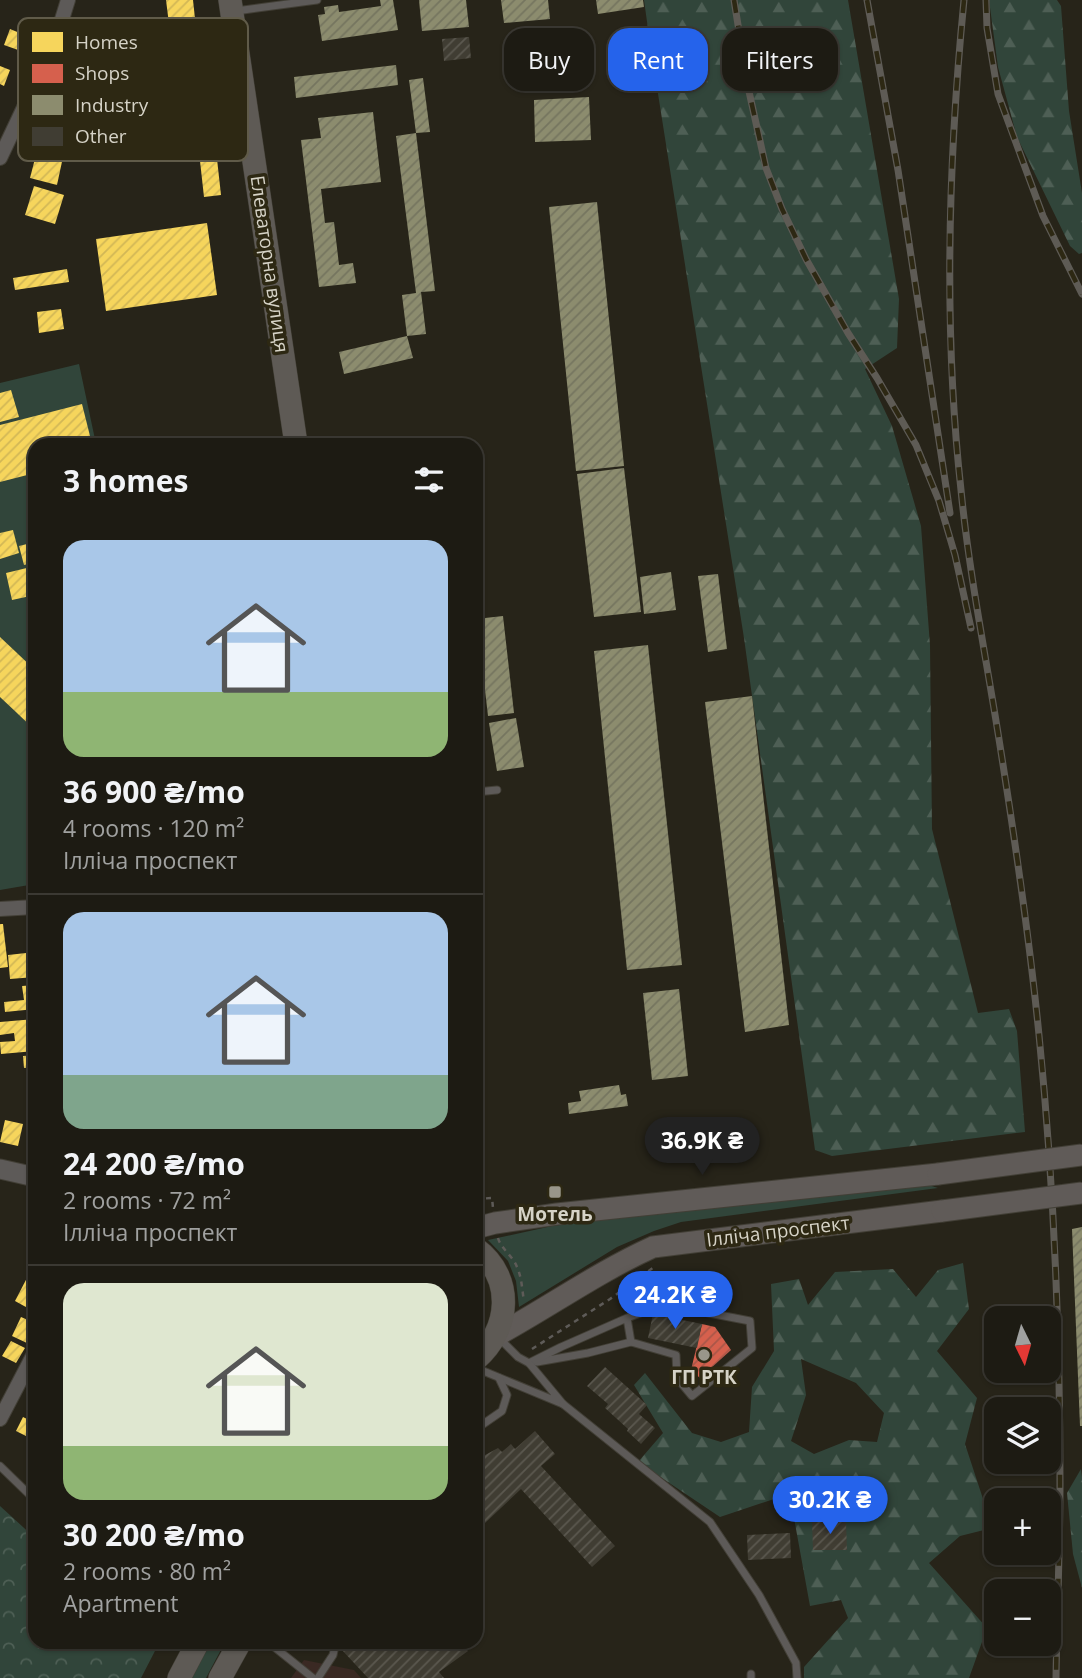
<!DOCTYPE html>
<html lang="en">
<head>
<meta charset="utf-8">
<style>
  body { margin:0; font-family:"Open Sans",sans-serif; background:#25241c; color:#f1f3f6; height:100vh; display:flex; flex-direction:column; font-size:26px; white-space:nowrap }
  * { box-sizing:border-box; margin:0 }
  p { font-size:23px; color:#a0a1a0 }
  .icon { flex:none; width:38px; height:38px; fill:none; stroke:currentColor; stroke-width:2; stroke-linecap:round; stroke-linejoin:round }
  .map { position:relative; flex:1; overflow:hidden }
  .sheet { position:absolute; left:28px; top:438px; width:455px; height:1211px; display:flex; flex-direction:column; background:#1d1b13; border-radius:21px; box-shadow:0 2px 5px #0004,0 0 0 2px #3b3933 }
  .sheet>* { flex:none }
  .top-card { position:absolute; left:504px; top:28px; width:472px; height:63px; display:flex; gap:14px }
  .needle { width:46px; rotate:175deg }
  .controls { position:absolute; left:984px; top:1306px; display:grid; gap:14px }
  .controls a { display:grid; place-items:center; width:77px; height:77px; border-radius:14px; background:#1d1b13; box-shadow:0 2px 5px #0004,0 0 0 2px #3b3933; font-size:35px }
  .price { position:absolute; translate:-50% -60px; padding:0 16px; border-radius:24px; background:#2563eb; color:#fff; font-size:23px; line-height:46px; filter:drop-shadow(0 2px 4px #0008) }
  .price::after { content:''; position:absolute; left:50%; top:42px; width:21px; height:16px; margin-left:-10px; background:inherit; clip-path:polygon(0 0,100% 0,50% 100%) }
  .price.current { background:#222; color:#fff }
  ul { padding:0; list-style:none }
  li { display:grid; align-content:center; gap:14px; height:371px; padding:0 35px }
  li+li { border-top:2px solid #3b3933 }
  li span { display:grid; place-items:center; height:217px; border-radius:21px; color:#555 }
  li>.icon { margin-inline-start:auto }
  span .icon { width:126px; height:126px; fill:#fffc; stroke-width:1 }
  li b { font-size:30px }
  h2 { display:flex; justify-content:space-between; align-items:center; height:84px; padding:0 35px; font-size:30px }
  .chip { padding:0 24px; border-radius:21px; background:#1d1b13; box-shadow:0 2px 5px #0004,0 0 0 2px #3b3933; font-size:24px; line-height:63px }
  .chip.current { background:#2563eb; color:#fff }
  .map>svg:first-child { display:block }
  .commercial { fill:#3a2923 }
  .grass { fill:#31453a }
  .forest { fill:url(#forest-firs); fill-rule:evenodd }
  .park { fill:url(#park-crowns) }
  .homes { fill:url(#homes-hatch) }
  .shops { fill:url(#shops-hatch) }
  .industry { fill:url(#industry-hatch) }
  .building { fill:url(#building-hatch) }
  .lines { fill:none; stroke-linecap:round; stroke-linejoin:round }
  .service-casing { stroke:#423f36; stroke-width:9 }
  .minor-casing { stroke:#423f36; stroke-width:16 }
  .tertiary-casing { stroke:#423f36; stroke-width:21 }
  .secondary-casing { stroke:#423f36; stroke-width:23 }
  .primary-casing { stroke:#423f36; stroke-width:24 }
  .path { stroke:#5e5b58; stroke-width:2.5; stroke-dasharray:5 5; stroke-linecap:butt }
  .service { stroke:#5d5a58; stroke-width:7 }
  .minor { stroke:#5d5a58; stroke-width:14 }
  .tertiary { stroke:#5d5a58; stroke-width:19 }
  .secondary { stroke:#605b58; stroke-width:21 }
  .primary { stroke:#5e5a55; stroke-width:23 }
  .rail-casing { stroke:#5e5b55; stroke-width:7 }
  .rail { stroke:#2d2813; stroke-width:4.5; stroke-dasharray:13; stroke-linecap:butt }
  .secondary-bridge-casing { stroke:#423f36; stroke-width:23; stroke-linecap:butt }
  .secondary-bridge { stroke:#605b58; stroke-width:21 }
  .poi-dot { fill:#99968a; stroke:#2d2813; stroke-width:2.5 }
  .labels { text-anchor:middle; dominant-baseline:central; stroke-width:7; stroke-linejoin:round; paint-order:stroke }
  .street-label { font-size:19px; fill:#d6d3c7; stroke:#2d2813 }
  .poi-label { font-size:19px; font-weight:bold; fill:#d6d3c7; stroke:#2d2813 }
  .key { fill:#2d2813; stroke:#605b49; stroke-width:2 }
  .key-label { font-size:19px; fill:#d6d3c7 }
</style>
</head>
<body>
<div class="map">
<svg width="1082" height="1678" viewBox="0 0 1082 1678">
  <defs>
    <pattern id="forest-firs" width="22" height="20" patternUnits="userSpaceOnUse" patternTransform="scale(1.75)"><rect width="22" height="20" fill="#31453a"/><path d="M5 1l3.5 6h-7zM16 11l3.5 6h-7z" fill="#4e5f55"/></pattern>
    <pattern id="park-crowns" width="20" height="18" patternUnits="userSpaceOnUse" patternTransform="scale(1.75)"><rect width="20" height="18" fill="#31453a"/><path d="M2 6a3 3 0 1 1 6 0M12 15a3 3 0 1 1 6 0" fill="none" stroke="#4e5f55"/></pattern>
    <pattern id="homes-hatch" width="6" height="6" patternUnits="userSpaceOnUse" patternTransform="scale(1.75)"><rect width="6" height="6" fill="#f6d55c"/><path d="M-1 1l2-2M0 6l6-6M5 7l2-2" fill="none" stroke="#d2b756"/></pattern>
    <pattern id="shops-hatch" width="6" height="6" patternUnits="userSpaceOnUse" patternTransform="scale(1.75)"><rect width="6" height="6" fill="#d6604d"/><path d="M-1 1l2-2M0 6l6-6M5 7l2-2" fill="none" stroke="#a95648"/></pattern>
    <pattern id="industry-hatch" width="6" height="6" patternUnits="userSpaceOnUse" patternTransform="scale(1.75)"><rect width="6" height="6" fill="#8c8c6e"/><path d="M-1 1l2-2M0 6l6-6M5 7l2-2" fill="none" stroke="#75755f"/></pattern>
    <pattern id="building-hatch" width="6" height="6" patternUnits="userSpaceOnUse" patternTransform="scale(1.75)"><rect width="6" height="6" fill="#403d33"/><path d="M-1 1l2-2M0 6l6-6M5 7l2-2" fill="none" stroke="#5b584f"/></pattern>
  </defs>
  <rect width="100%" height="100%" fill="#272419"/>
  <!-- commercial -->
  <polygon class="commercial" points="304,1660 354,1670 361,1678 291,1678"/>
  <!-- grass -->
  <g class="grass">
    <polygon points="79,364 96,444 35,444 35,884 0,890 0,383"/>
    <polygon points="919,1182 938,1188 681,1222 654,1231 617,1247 519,1307 516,1281 508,1261 488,1240 552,1226 842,1189"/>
    <polygon points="209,1642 225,1642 206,1678 190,1678"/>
  </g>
  <!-- forest -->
  <g class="forest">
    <polygon points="644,0 848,0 899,299 897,348 865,369 892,426 921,526 930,645 932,829 978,1013 1009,1009 1017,1031 1025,1132 832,1156 815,1150 744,638 650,43"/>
    <polygon points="989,0 1057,0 1061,6 1069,111 1082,193 1082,253 1079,254 1070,246 1017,137 998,67"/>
    <path d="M963,1263l6,46 -32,42 40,47 -12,46 19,58 12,2v23l-36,9 -31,27 58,65 -18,50h-165v-11l44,-49 -7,-18 -31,6 -18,-99 -18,-8 -54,18 -82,-55 25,-29 -29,-48 11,-12 47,60 29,9 28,-10 3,-45 22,-36 -3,-67 28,-5 9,26 27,-33 58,-3 23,28 22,-27zM801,1359l55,24 28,30 -7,29 -28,-2 -35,14 -23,-13 15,-46z"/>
    <polygon points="1081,1469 1082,1477 1082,1588 1073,1554 1067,1493"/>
  </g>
  <!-- park -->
  <polygon class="park" points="0,1506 35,1538 35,1642 148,1642 156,1649 141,1678 0,1678"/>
  <!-- homes -->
  <g class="homes">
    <polygon points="166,0 193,0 197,37 171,40"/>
    <polygon points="10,29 27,36 21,51 4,45"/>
    <polygon points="0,66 10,70 4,86 0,84"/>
    <polygon points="37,151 63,157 57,185 30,178"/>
    <polygon points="217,159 221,195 204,197 200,161"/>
    <polygon points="34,186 64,195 55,224 25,215"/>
    <polygon points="207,223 217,295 106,311 96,239"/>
    <polygon points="67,269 69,282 15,290 13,278"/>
    <polygon points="61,309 64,329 39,333 37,312"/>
    <polygon points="11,390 19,417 0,422 0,393"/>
    <polygon points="82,404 92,444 35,444 35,473 0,482 0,425"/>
    <polygon points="13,530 19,553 0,559 0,533"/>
    <polygon points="35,542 35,562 24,565 19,546"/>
    <polygon points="35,566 35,595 12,600 6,573"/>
    <polygon points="0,637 35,670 35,730 0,697"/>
    <polygon points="0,924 3,924 8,967 0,968"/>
    <polygon points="35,952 35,977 10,979 8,955"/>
    <polygon points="35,985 35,1009 5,1012 4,1002 24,1000 22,986"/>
    <polygon points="35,1019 35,1051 1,1054 0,1042 15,1041 14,1033 0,1035 0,1022"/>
    <polygon points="35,1055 35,1067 24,1068 23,1056"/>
    <polygon points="5,1120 23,1124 18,1146 0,1142"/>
    <polygon points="32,1230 35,1231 34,1245 27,1242"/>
    <polygon points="28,1276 35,1279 35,1312 15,1301"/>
    <polygon points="21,1317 35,1323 35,1331 29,1344 12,1336"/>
    <polygon points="11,1341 25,1348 16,1363 2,1356"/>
    <polygon points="23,1417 35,1423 34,1440 16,1431"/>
  </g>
  <!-- shops -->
  <polygon class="shops" points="702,1324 715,1327 731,1350 700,1378 691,1370"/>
  <!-- industry -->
  <g class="industry">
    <polygon points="380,0 393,0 398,30 322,41 318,15 325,14 324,7 338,5 339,12 381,6"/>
    <polygon points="419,0 466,0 469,27 422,31"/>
    <polygon points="501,0 548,0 550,19 504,23"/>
    <polygon points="596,0 643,0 644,7 598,14"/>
    <polygon points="396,65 398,85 296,98 294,77"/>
    <polygon points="423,78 430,132 416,133 409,80"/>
    <polygon points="589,97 591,140 535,142 534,100"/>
    <polygon points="373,112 381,182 321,189 325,223 334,222 339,265 353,263 356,283 319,287 301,140 321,138 318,118"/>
    <polygon points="416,133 435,291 421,292 426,334 407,336 413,358 344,374 339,352 407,336 402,295 416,293 396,136"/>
    <polygon points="597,202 624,466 576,471 549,207"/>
    <polygon points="624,468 641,612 594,617 577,474"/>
    <polygon points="671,572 676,610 644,614 640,577"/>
    <polygon points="718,574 727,649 708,652 698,576"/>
    <polygon points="503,616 514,713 488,716 480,647 476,647 476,619"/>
    <polygon points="648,645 682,965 627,970 594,651"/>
    <polygon points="752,696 789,1025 745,1032 705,702"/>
    <polygon points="516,718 524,767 497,771 489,723"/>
    <polygon points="679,989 688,1076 652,1080 643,993"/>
    <polygon points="619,1085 621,1095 626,1094 628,1106 569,1114 568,1103 581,1101 579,1091"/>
    <polygon points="476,1123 477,1123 481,1146 476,1147"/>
    <polygon points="1082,1227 1082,1426 1080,1426 1072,1229"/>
  </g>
  <!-- building -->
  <g class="building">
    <polygon points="469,37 471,58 444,61 442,39"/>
    <polygon points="653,1314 702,1324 697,1348 648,1338"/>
    <polygon points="605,1367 647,1405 639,1414 655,1428 641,1444 627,1431 628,1429 605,1408 608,1404 587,1386"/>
    <polygon points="535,1431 555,1454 541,1466 615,1546 592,1567 521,1489 484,1524 476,1516 476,1460 498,1448 502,1452 511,1444 515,1449"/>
    <polygon points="846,1521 847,1550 813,1550 812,1522"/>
    <polygon points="790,1533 791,1558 748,1560 747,1535"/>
    <polygon points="345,1642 459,1642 468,1651 439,1672 444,1678 368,1678 341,1649"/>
  </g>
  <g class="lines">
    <defs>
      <g id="service">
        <polyline points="236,11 317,0"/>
        <polyline points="476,792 497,790"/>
        <polyline points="537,1362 588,1353 631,1342"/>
        <polyline points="529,1363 561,1347 627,1318 631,1342 676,1355 677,1378 692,1396 752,1348 750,1321 668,1305 648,1310 627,1318"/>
        <polyline points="476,1368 563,1404 529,1363 518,1357 498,1337"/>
        <polyline points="563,1404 710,1522 759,1595 796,1663 797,1678"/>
        <polyline points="476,1429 502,1411 507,1395 499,1378"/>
        <polyline points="0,1466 35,1500"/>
        <polyline points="268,1642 313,1678"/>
        <polyline points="318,1678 333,1655 336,1642"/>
        <polyline points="751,1678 751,1674"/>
      </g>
      <g id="minor">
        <polyline points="0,158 55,42 68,0"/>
        <polyline points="0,909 35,907"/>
        <polyline points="0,1419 35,1352"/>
      </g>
      <polyline id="tertiary" points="0,1169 35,1177"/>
      <g id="secondary">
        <polyline points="476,1228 495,1223 557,1214 938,1174"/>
        <path d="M496,1336c53,-29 102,-64 157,-89l289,-36"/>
      </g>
      <g id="primary">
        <polyline points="230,0 296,444"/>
        <path d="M476,1249c39,29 34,81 0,110"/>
        <polyline points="179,1678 198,1642"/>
        <polyline points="220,1678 240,1642"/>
      </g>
    </defs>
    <!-- service casing -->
    <use href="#service" class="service-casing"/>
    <!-- minor casing -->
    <use href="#minor" class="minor-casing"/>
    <!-- tertiary casing -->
    <use href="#tertiary" class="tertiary-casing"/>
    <!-- secondary casing -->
    <use href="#secondary" class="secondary-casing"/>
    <!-- primary casing -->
    <use href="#primary" class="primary-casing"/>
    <!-- path -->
    <g class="path">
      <polyline points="476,1199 492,1198 493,1208"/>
      <path d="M498,1238c3,11 15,18 19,29 5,11 5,23 7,34"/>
      <polyline points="532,1349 610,1299 654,1267"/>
    </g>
    <!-- service -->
    <use href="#service" class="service"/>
    <!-- minor -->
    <use href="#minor" class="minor"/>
    <!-- tertiary -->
    <use href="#tertiary" class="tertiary"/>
    <!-- secondary -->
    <use href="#secondary" class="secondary"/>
    <!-- primary -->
    <use href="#primary" class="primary"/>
    <defs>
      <g id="rail">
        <polyline points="734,0 748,87 766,168 782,209 806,259 848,333 877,378 916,445 939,501 955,555 971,628"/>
        <polyline points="867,0 898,170 950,513"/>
        <path d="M964,0c-16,163 -21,327 -3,490 8,82 24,162 37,243 16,100 31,201 41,302 15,149 21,298 21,448 0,65 -3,130 -4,195"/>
        <polyline points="986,0 987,28 998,94 1043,216 1082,294"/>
      </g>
    </defs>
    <!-- rail casing -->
    <use href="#rail" class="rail-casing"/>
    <!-- rail -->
    <use href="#rail" class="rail"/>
    <defs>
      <g id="secondary-bridge">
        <polyline points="938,1174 1082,1155"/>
        <polyline points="942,1211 1082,1193"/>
      </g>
    </defs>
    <!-- secondary-bridge casing -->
    <use href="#secondary-bridge" class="secondary-bridge-casing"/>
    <!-- secondary-bridge -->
    <use href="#secondary-bridge" class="secondary-bridge"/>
  </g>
  <!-- markers -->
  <g class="poi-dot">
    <rect x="548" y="1185" width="14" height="14" rx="3.5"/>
    <circle cx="704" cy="1355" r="7"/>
  </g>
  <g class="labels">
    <!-- street labels -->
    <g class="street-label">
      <text transform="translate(270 264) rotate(82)">Елеваторна вулиця</text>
      <text transform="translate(778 1231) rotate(-7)">Ілліча проспект</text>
    </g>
    <!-- poi labels -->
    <g class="poi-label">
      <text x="555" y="1214">Мотель</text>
      <text x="704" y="1377">ГП РТК</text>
    </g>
  </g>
  <!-- legend -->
  <rect x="18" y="18" width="230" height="143" rx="10" class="key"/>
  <rect x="32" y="32" width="31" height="20" fill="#f6d55c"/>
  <rect x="32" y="64" width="31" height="19" fill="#d6604d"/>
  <rect x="32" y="95" width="31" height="20" fill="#8c8c6e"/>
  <rect x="32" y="127" width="31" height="19" fill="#403d33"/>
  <g class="key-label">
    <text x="75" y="49">Homes</text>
    <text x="75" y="80">Shops</text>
    <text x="75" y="112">Industry</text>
    <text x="75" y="143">Other</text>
  </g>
</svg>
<div class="controls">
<a><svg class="needle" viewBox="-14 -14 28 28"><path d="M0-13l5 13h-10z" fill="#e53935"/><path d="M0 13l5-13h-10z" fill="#a0a1a0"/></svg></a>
<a><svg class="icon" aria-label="layers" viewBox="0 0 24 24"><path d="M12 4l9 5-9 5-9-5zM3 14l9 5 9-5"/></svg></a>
<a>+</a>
<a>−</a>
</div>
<b class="price current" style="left:702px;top:1177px">36.9K ₴</b>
<b class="price" style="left:675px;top:1331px">24.2K ₴</b>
<b class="price" style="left:830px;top:1536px">30.2K ₴</b>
<div class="top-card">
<a class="chip">Buy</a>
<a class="chip current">Rent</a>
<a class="chip">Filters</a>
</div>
<section class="sheet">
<h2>3 homes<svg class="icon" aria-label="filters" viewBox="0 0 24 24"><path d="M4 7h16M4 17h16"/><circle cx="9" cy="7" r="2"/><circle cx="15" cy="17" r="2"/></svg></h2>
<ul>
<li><span style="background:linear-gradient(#a9c7e8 70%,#8fb573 0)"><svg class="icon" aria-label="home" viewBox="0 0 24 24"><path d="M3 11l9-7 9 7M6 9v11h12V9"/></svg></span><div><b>36 900 ₴/mo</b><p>4 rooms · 120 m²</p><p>Ілліча проспект</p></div></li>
<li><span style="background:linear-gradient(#a9c7e8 75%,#7fa58c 0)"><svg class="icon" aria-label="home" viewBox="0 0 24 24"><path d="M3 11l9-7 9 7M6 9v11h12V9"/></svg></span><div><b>24 200 ₴/mo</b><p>2 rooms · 72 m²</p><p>Ілліча проспект</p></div></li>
<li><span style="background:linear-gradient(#dfe7d0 75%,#8fb573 0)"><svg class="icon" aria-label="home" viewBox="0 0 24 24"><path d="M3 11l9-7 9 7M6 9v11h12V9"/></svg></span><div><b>30 200 ₴/mo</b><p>2 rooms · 80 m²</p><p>Apartment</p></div></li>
</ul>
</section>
</div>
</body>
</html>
